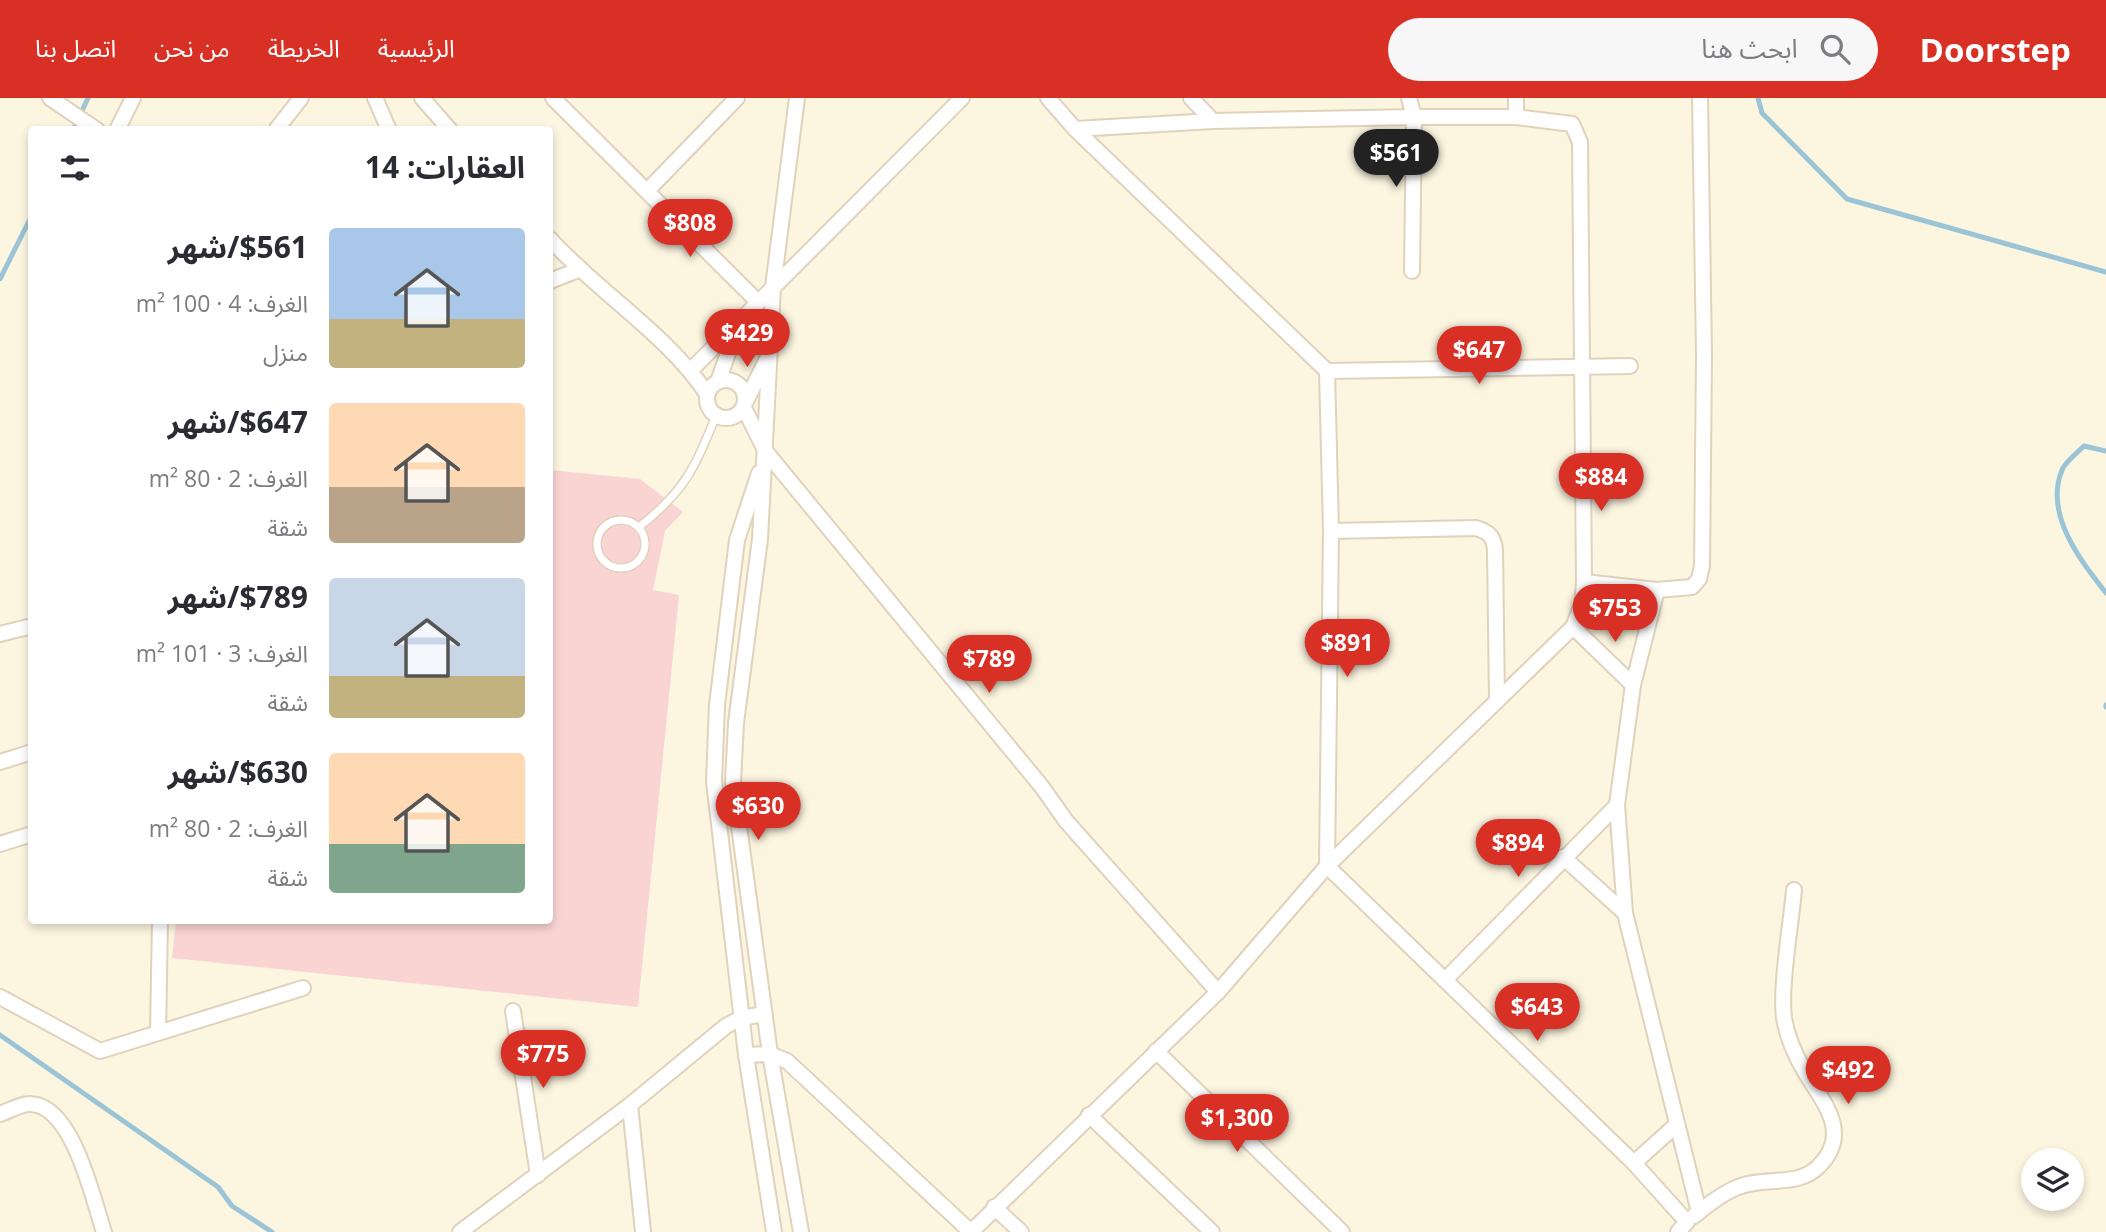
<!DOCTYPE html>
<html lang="ar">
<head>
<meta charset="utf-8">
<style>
  body { margin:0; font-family:"Open Sans","Noto Sans Arabic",sans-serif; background:#f7f7f7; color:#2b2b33; direction:rtl; height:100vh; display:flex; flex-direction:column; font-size:26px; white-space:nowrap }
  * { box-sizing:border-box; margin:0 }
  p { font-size:23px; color:#7c7c81 }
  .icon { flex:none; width:38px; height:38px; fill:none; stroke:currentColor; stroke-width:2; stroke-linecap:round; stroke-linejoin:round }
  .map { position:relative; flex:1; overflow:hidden; direction:ltr }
  .panel { position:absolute; left:28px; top:28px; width:525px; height:798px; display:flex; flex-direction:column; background:#fff; border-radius:7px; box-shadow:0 4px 10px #0003; direction:rtl }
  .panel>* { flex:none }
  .controls { position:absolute; left:2021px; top:1050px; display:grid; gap:14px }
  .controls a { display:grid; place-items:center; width:63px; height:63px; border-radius:50%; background:#fff; box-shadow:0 4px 10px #0003; font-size:35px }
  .price { position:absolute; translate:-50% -60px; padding:0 16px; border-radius:24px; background:#d93025; color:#fff; font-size:23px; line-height:46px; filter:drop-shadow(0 2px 4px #0008) }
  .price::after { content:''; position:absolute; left:50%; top:42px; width:21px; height:16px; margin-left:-10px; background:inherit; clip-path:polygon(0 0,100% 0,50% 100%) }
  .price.active { background:#222; color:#fff }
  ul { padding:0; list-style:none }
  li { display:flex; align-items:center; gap:21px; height:175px; padding:0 28px }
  li span { display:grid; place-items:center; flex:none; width:196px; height:140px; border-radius:7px; color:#555 }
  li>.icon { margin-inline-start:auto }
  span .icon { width:84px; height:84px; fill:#fffc; stroke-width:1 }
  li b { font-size:30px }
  h2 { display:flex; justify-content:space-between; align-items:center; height:84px; padding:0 28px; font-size:30px }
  header { display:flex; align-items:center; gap:42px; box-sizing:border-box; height:98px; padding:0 35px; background:#d93025; color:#fff }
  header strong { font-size:33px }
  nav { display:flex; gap:38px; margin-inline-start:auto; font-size:24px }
  .search { width:490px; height:63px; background:#f7f7f7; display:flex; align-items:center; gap:18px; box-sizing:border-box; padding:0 24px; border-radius:38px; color:#7c7c81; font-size:26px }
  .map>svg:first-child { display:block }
  .medical { fill:#fad4d3 }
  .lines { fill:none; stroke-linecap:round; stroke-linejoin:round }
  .stream { stroke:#9bc5d7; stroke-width:5 }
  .service-casing { stroke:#e0d2bc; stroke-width:10 }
  .minor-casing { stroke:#e0d2bc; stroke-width:18 }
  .service { stroke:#fff; stroke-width:7 }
  .minor { stroke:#fff; stroke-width:14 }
</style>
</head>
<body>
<header>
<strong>Doorstep</strong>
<div class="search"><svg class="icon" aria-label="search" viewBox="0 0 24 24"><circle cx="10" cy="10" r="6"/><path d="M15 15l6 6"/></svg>ابحث هنا</div>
<nav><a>الرئيسية</a><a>الخريطة</a><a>من نحن</a><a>اتصل بنا</a></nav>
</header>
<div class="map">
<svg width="2106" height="1134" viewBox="0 0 2106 1134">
  <rect width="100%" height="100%" fill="#fcf5e0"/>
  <!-- medical -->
  <polygon class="medical" points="550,372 640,381 683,414 665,433 653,492 679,497 638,909 172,860 176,823 550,822"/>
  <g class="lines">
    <!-- stream -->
    <g class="stream">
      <polyline points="1758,0 1762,15 1847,101 2106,174"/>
      <polyline points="73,32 88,0"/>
      <polyline points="0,181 32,117"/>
      <path d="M2106,353l-22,-5c-7,7 -19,16 -22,24 -18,44 18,90 44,123"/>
      <polyline points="2106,607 2106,609"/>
      <polyline points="0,937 218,1089 232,1108 272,1134"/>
    </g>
    <defs>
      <g id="service">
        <circle cx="621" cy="446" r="24"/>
        <path d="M639,429c46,-36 55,-58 77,-111"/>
      </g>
      <g id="minor">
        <polyline points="50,0 97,32"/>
        <polyline points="375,0 389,32"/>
        <polyline points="422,0 450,32"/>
        <polyline points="553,0 758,204"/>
        <polyline points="797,0 773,189 760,441 736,625 733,684 770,956 801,1134"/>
        <polyline points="1191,0 1213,23"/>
        <polyline points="1409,0 1414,19 1412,173"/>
        <polyline points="1516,19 1516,0"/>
        <polyline points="1075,31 1213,23 1414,19 1516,19 1572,26 1580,44 1584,484 1582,507 1573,529 1327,768 1634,1065 1687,1124 1678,1134"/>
        <polyline points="117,32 133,0"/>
        <polyline points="276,32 301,0"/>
        <polyline points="647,93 737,0"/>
        <path d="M550,141c48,53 119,97 157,155"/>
        <polyline points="550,183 578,172"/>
        <polyline points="691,272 962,0"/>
        <polyline points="1327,273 1630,268"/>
        <circle cx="726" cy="301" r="19"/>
        <polyline points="718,284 737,229"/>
        <polyline points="746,303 769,257"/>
        <polyline points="744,310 766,354 1042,689 1066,723 1218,894"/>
        <polyline points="759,375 737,442 717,607 714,683 746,957 774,1134"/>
        <path d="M1331,433l145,-3c13,4 17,8 19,21l2,152"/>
        <polyline points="1584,484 1657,492 1633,587 1617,707 1625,815 1699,1114"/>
        <polyline points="1657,492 1692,489 1699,481 1702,468 1704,257 1700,0"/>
        <polyline points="1573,529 1633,587"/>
        <polyline points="0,536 32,528"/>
        <polyline points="0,664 32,654"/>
        <polyline points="0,746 32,736"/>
        <polyline points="1563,759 1625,815"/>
        <polyline points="1446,881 1617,707"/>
        <polyline points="0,899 100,953 303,890"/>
        <polyline points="513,913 538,1077"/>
        <polyline points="158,935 160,822"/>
        <polyline points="1156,953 1342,1134"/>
        <polyline points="746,957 770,956 787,963 971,1134"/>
        <polyline points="630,1007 643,1134"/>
        <path d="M0,1016c9,-3 22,-11 31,-10 42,2 62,95 73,128"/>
        <polyline points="1089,1017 1212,1134"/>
        <polyline points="1634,1065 1675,1028"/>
        <polyline points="994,1109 1021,1134"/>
        <path d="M1694,1118c12,-10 29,-23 44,-29 26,-11 60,1 81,-21 33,-33 4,-64 -14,-94 -10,-17 -18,-35 -21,-54 -4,-31 7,-94 10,-128"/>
        <polyline points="460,1134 630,1007 726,928 741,920 764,916"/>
        <polyline points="971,1134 1218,894 1327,768 1331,433 1327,273 1075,31 1048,0"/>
      </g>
    </defs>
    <!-- service casing -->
    <use href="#service" class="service-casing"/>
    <!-- minor casing -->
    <use href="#minor" class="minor-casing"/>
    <!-- service -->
    <use href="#service" class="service"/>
    <!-- minor -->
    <use href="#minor" class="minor"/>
  </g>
</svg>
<div class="controls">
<a><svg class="icon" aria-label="layers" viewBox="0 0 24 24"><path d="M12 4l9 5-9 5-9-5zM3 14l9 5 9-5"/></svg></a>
</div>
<b class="price active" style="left:1396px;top:91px">$561</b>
<b class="price" style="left:690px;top:161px">$808</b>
<b class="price" style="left:747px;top:271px">$429</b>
<b class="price" style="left:1479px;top:288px">$647</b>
<b class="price" style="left:1601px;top:415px">$884</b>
<b class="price" style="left:1615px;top:546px">$753</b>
<b class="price" style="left:1347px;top:581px">$891</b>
<b class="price" style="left:989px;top:597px">$789</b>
<b class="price" style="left:758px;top:744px">$630</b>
<b class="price" style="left:1518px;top:781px">$894</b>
<b class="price" style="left:1537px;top:945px">$643</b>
<b class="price" style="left:543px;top:992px">$775</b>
<b class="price" style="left:1848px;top:1008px">$492</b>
<b class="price" style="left:1237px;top:1056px">$1,300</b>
<section class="panel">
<h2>العقارات: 14<svg class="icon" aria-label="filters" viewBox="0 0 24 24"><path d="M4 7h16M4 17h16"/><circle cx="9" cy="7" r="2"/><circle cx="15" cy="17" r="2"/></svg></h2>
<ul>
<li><span style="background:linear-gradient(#a9c7e8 65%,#c2b280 0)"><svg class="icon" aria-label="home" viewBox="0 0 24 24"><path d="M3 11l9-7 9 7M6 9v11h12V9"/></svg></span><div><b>$561/شهر</b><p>الغرف: 4 · 100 m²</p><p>منزل</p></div></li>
<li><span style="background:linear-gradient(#ffd9b3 60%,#b9a48a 0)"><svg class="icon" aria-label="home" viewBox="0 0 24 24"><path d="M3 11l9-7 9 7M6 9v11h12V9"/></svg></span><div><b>$647/شهر</b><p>الغرف: 2 · 80 m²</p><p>شقة</p></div></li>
<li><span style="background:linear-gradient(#c9d6e8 70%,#c2b280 0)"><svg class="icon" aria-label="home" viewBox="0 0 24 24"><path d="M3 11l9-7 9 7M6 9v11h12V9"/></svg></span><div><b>$789/شهر</b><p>الغرف: 3 · 101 m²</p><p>شقة</p></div></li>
<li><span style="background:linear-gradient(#ffd9b3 65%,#7fa58c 0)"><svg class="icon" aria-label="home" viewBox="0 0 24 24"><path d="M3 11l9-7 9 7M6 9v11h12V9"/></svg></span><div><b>$630/شهر</b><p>الغرف: 2 · 80 m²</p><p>شقة</p></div></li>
</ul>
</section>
</div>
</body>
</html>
